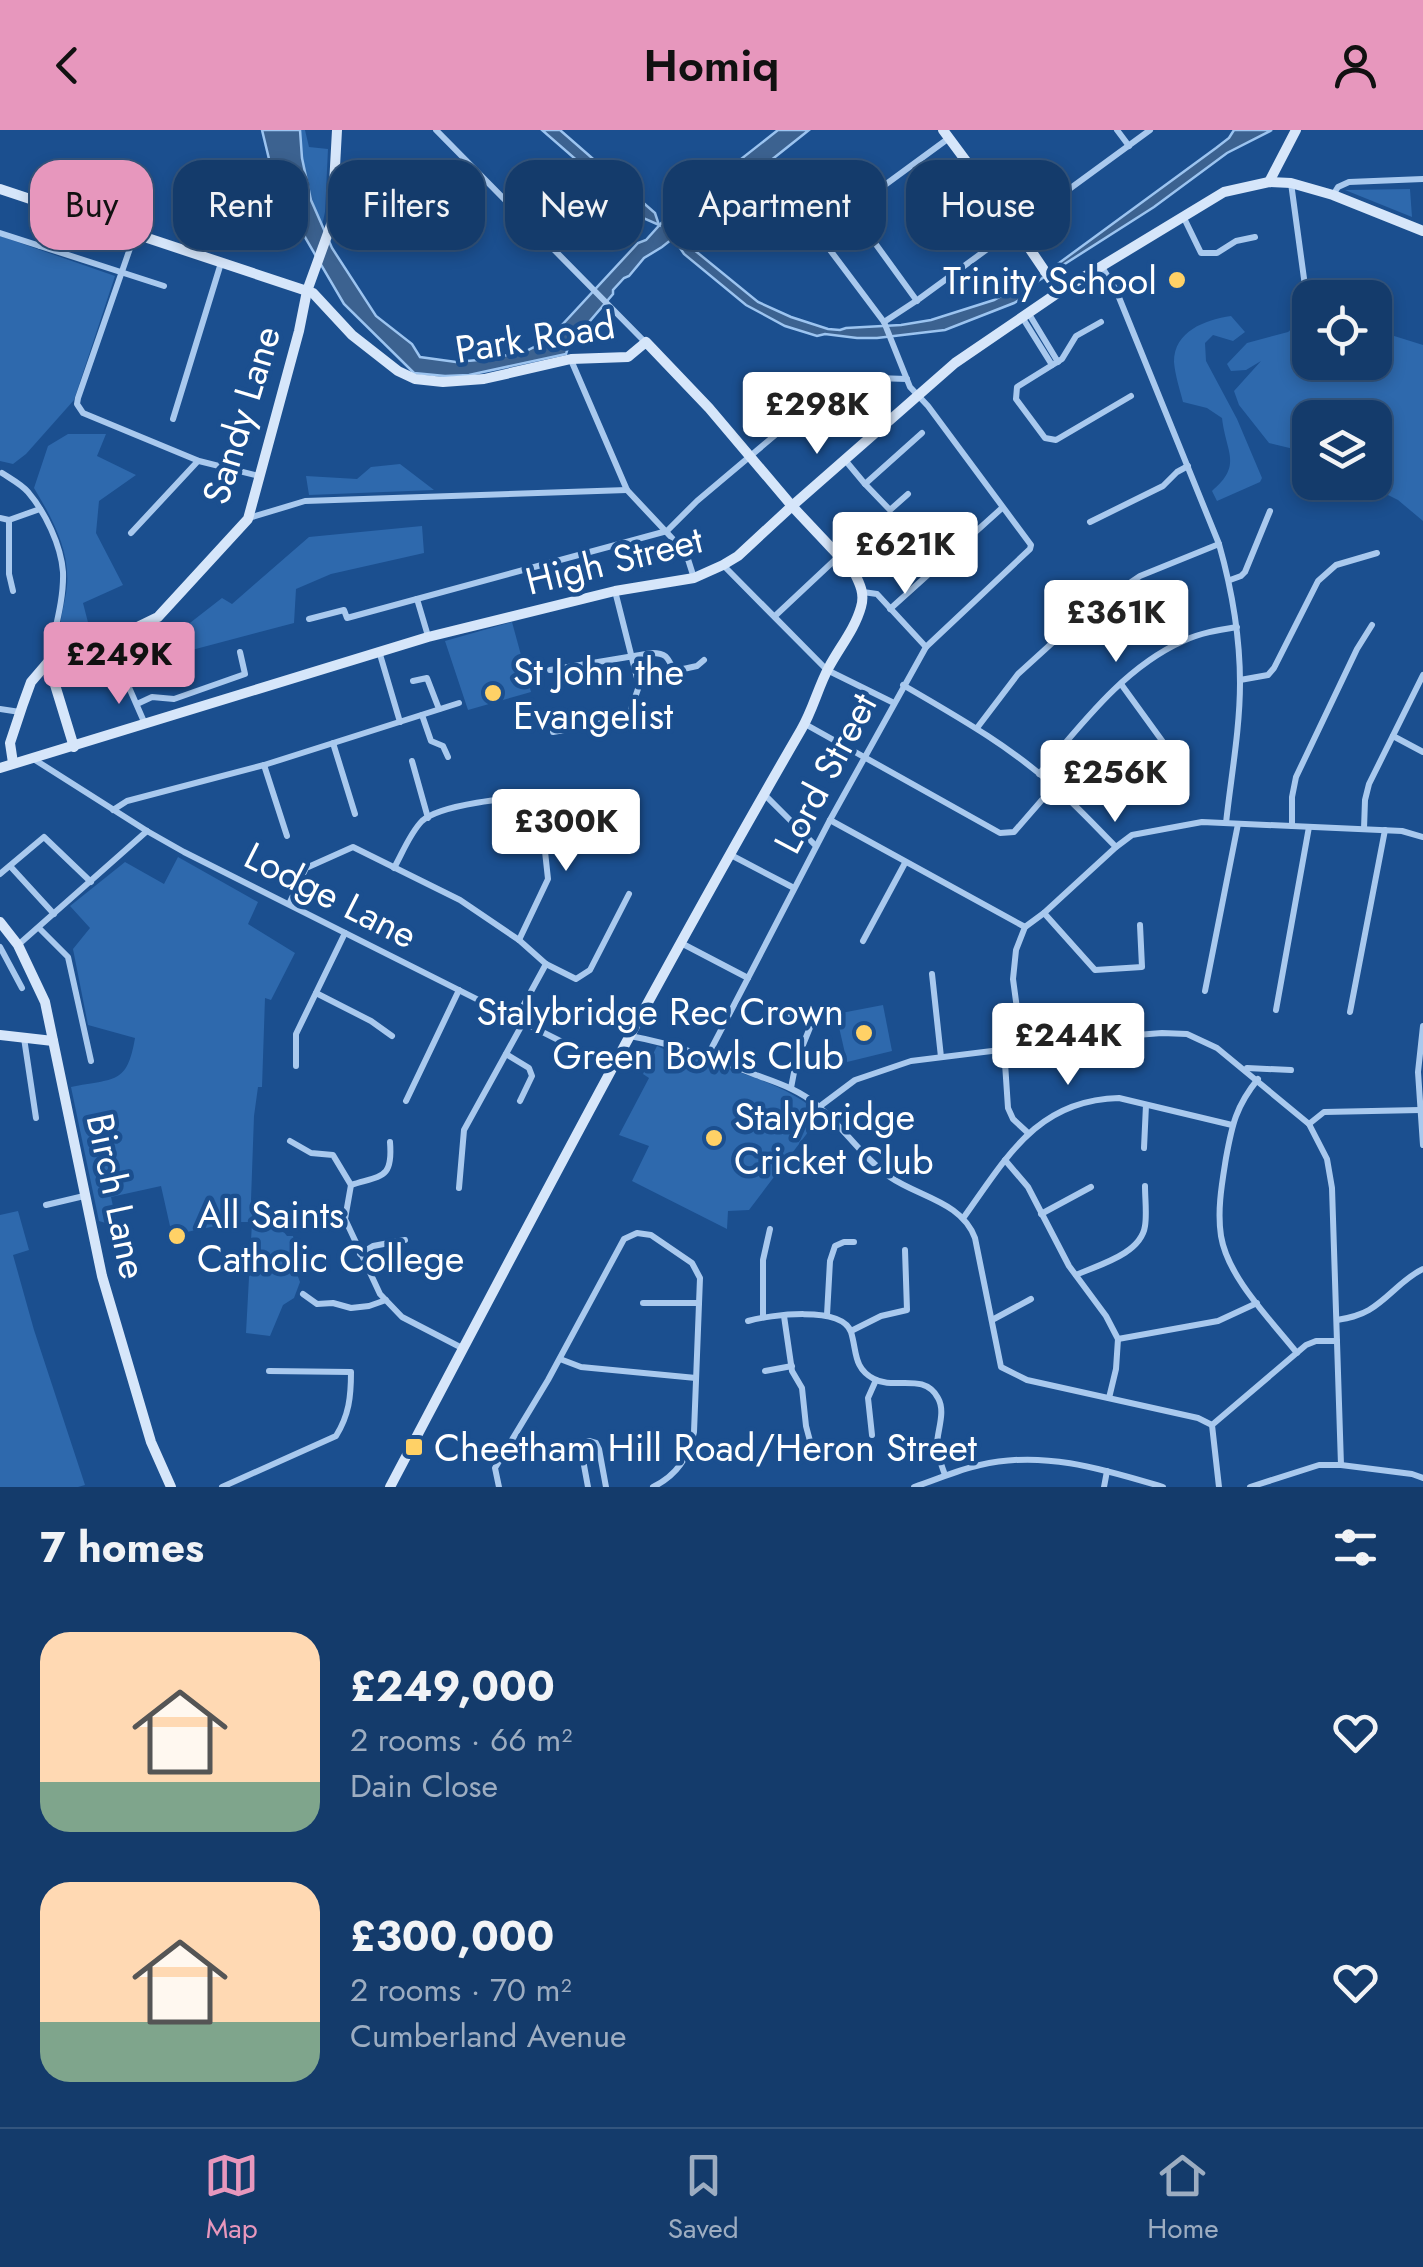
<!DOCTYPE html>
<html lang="en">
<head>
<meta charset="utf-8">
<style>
  body { margin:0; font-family:Jost,sans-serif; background:#1d4271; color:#f1f3f6; height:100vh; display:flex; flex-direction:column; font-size:38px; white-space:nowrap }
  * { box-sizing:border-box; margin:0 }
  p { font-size:32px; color:#9dadc1 }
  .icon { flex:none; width:55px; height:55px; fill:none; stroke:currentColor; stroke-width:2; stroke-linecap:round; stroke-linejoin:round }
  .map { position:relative; height:1357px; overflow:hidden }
  .details { display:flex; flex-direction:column; background:#143b6b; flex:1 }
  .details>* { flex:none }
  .banner { position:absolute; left:30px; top:30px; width:1365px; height:90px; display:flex; gap:20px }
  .tools { position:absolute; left:1292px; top:150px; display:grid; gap:20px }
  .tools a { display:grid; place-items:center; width:100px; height:100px; border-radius:20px; background:#143b6b; box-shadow:0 5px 15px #0003,0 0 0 2px #33557e; font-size:50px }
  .price { position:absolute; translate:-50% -85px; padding:0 22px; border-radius:10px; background:#fff; color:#222; font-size:32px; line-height:65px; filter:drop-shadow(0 2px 5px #0008) }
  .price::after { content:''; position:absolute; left:50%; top:60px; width:30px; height:22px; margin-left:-15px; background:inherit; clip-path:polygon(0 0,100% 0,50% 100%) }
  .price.selected { background:#e797bd; color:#111 }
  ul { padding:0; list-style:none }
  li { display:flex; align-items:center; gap:30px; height:250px; padding:0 40px }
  li span { display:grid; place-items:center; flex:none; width:280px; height:200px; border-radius:30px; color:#555 }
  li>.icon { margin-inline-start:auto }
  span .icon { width:120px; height:120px; fill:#fffc; stroke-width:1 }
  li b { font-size:42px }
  h2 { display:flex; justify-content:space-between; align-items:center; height:120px; padding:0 40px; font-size:42px }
  .chip { padding:0 35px; border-radius:30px; background:#143b6b; box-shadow:0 5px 15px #0003,0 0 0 2px #33557e; font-size:35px; line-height:90px }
  .chip.selected { background:#e797bd; color:#111 }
  header { display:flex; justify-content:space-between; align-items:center; height:130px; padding:0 40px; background:#e797bd; color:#111; font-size:45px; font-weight:600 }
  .dock { display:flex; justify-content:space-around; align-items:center; height:140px; border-top:2px solid #33557e; background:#143b6b; font-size:28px; color:#9dadc1 }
  .dock a { display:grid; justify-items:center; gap:5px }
  .dock .selected { color:#e797bd }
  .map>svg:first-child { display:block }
  .green { fill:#2e69ad }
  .water { fill:#3c6290; stroke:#9cc4f0; stroke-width:2.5 }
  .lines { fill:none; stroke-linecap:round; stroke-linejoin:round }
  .street { stroke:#a9c9ee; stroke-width:6 }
  .secondary { stroke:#d6e6fa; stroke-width:10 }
  .poi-dot { fill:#ffd166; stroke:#1b4f8f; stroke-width:4 }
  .labels { text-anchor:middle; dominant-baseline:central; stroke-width:9; stroke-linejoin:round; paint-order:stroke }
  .poi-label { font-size:38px; fill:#fff; stroke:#1b4f8f; text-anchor:start }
  .street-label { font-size:38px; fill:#fff; stroke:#1b4f8f }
</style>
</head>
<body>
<header><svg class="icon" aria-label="back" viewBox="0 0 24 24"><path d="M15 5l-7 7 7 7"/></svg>Homiq<svg class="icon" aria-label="person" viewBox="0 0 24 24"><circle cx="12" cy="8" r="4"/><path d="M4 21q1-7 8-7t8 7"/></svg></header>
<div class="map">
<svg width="1423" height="1357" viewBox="0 0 1423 1357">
  <rect width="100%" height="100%" fill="#1b4f8f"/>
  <!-- green -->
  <g class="green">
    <path d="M300,0h5l4,17 19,2 -3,63 -3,14c-13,-32 -20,-61 -22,-96z"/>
    <polygon points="1410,59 1412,87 1345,60"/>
    <polygon points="0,106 115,146 74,270 26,324 13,334 0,331"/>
    <polygon points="1310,183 1310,232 1375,232 1375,200 1423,215 1423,391 1398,370 1364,353 1375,352 1375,288 1310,288 1310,323 1269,313 1239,275 1234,261 1261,231 1246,240 1231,241 1227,234 1247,213 1288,202"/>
    <path d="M1231,186l14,16 -12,9 -20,-6 -8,8 1,18 31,58 25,59 -2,4 -43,19 -5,-10c31,-26 14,-38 10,-73l-15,-10 -24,-6c-3,-12 -8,-27 -9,-40 0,-31 31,-42 57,-46z"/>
    <path d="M68,304h38l-9,22 39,19 -37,26 -3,32 27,52 -40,18 8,31 -27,10 -4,-2c-2,-19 5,-37 7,-56 3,-36 -15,-68 -33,-98l14,-42z"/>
    <polygon points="400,334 434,360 309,365 306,346 357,349 371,337"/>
    <polygon points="422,396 424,423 331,444 296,459 294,493 139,534 126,530 108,517 133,508 156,497 165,505 177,503 222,468 232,474 309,407"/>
    <polygon points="512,492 531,562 468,580 445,511"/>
    <path d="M178,727l80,45 -10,22 47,29 -24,47 -6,-2 -3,89h-4l-4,29 -3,84 2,6 -1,15 31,10 4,5h6l4,25 -2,8 5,13 -6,16 -11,7 -13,31 -24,-3 6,-111h-17l-63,13 -11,-49 -50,11 7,32 -6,-4 -13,-4 -28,-134c44,-9 56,-2 64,-49l-47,-13 -15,-76 17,-21 -20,-22 55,-44 39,22z"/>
    <polygon points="883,875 892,921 847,932 836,884"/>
    <path d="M657,916l36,16 4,-4c41,15 91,26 124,57l-72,95 -21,1 -1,18 -95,-48 17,-35 -30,-11 30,-57 -6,-4z"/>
    <polygon points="18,1081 29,1120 13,1125 34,1200 85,1355 78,1357 0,1357 0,1085"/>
  </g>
  <!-- water -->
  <g class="water">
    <polygon points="262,0 300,0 302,28 311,70 332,118 376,186 412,214 420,227 456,232 489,229 526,221 548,210 638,113 646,110 666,88 778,0 809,0 662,117 644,128 629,146 624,148 613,160 613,164 589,192 571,208 566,224 469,245 445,246 414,243 344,174 306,109 270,33"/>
    <polygon points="542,0 560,0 655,83 659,95 643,88"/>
    <polygon points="1234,0 1272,0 1227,23 1154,77 1038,151 1026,166 1014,173 945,200 877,208 857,208 825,204 817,206 785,196 746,175 684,124 674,109 677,108 682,110 758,172 791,187 828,199 840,200 846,198 901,195 931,190 994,170 1055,136 1216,18 1229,8"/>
  </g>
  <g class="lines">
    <!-- street -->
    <g class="street">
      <polyline points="436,0 645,212"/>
      <polyline points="1117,0 1129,16"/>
      <polyline points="1291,53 1305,156 1304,168 1299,180"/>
      <polyline points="1333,65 1338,57 1349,52 1423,49"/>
      <polyline points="851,80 917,171"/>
      <polyline points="1183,86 1201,123 1217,123 1236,111 1255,107"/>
      <polyline points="0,103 164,156"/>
      <polyline points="135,104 78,268 77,274 83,283 199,331 259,346"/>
      <polyline points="40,116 53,77"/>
      <path d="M1102,137l14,23 103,254c13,46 21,91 21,139 0,46 -9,94 -14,140"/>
      <polyline points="1029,184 1058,232"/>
      <polyline points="1022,187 1052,235"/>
      <polyline points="884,192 919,169 1150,0"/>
      <polyline points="1101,192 1076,206 1062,229 1017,257 1016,269 1045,308 1056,310 1131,266"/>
      <polyline points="571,230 627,360 686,423 694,448"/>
      <polyline points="173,289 221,133"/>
      <polyline points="845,330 865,354"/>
      <path d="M2,343c9,6 19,11 26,19 17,20 33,53 35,80 1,29 -9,59 -14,87"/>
      <polyline points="908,364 890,380 865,354 922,303"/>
      <polyline points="0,388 9,390 40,379"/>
      <polyline points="249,388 305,371 627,360"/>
      <polyline points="9,390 9,444 13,461"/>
      <polyline points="1090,392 1163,356 1177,342 1188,336"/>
      <polyline points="131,403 198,331"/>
      <polyline points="724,436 827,540 894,573"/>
      <polyline points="1230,450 1241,446 1245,442 1270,381"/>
      <polyline points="863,462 877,464 926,517"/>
      <polyline points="417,469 428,506"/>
      <polyline points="890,479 1002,378"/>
      <polyline points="775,486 839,426"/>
      <polyline points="309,489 344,480 347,488 667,401 697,371 844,247 907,249"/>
      <polyline points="379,521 400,592"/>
      <path d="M550,540l102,-17c16,0 16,6 22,18l23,-5 7,-6"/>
      <polyline points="124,546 145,594"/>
      <polyline points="1240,550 1268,545 1274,538 1318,451 1336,435 1377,423"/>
      <polyline points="413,551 427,548 439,579"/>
      <polyline points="1121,554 1163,612"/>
      <path d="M903,555c53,31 105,60 151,101 22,19 42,41 62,61"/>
      <polyline points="137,574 152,567 174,569 245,544 240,522"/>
      <polyline points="0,579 20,582"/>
      <polyline points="422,585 431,611 443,616 448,627"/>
      <polyline points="805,594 1000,703 1014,702 1054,656"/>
      <polyline points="977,598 1018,544 1084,484 1140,446 1219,414"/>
      <polyline points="553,602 614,591 629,585 639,556 615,461"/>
      <polyline points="1393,606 1423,622"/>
      <polyline points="333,613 355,684"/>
      <polyline points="32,628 147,701 184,722 612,937"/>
      <polyline points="412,631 428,688"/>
      <polyline points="264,635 287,706"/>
      <path d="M1039,644c42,-49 84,-106 144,-133 17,-8 35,-11 54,-14"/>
      <polyline points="764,664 816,716"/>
      <polyline points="113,680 127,671 264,635 459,573"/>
      <polyline points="830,690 1025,797"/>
      <polyline points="1292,696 1292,667 1296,647 1357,519 1372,495"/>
      <polyline points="1364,699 1365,670 1369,654 1423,545"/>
      <polyline points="729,724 794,758"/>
      <polyline points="10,736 54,784"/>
      <path d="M394,738c8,-14 16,-35 28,-47 23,-21 118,-25 152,-29"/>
      <polyline points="0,744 44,707 91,752"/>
      <polyline points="289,774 306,738 353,717 460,770 519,810 546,834 576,849 590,840 629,764"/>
      <polyline points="1044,783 1095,840 1142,837 1140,795"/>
      <polyline points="39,798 68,827 91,931"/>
      <polyline points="519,810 548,749 539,666"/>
      <polyline points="863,811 905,733"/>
      <polyline points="681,813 748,848"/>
      <polyline points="18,815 147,701"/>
      <polyline points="0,817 22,858"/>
      <polyline points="932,844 941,927"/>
      <polyline points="1205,861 1238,694"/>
      <polyline points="316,863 371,891 392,906"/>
      <polyline points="1276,880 1309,697"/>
      <polyline points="1350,882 1385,700"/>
      <polyline points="791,885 811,895 796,932 791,958"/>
      <polyline points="516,889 546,834"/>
      <polyline points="1423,896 1418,942 1423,1015"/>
      <path d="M630,906c44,8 85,23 126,39 22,8 44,15 62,31 26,22 44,51 72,71 29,20 72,25 85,61l26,129 26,13 171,38 14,7"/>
      <polyline points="24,908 36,988"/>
      <polyline points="1022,916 1013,849 1016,820 1025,797 1044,783 1116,717 1132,705 1202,692 1402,701 1423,707"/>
      <polyline points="1004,918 1008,978 1013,989 1027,1002"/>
      <polyline points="506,924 529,938 532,946 520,971"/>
      <polyline points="707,927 830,690 926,517 1030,419 1031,415 928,276 910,257 884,192 818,104 949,8"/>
      <polyline points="296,936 296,904 345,803"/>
      <polyline points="1247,938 1291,940"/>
      <path d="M1258,949c-22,27 -26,46 -32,79 -4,25 -9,52 -5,78 7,42 50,84 76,117"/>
      <polyline points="406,971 459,860"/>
      <polyline points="819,977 855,950 911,931 1098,908 1162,903 1187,904 1217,918 1309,994 1327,1029 1332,1058 1341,1335"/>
      <polyline points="1309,994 1324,982 1420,980"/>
      <polyline points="290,1011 311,1023 333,1025 351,1055"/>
      <polyline points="1144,1018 1146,975"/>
      <polyline points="1005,1030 1028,1057 1069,1136 1106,1186 1118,1209 1116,1239 1109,1268"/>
      <polyline points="351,1055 345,1089 380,1164 402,1187 462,1218"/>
      <path d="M351,1055c31,-10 42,-6 39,-43"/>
      <polyline points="459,1058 464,1000 523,893"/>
      <polyline points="46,1075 84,1066"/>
      <polyline points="1041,1084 1091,1057"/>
      <path d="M964,1087c43,-60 73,-117 155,-119l113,27"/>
      <polyline points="290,1089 294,1095 345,1089"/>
      <polyline points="360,1124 373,1116 405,1110"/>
      <path d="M1076,1145c22,-10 65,-21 69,-49 2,-12 0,-27 0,-40"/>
      <polyline points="303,1164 317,1174 333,1173 351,1178 369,1176 386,1170"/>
      <polyline points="643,1173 699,1173"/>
      <polyline points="827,1185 830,1131 835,1116 844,1112 854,1112"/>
      <polyline points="784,1186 792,1241 802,1258 806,1296 810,1311"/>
      <polyline points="763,1187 763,1130 770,1099"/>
      <polyline points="992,1190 1031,1169"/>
      <path d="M1337,1190c11,-2 22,-4 32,-10 20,-12 33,-31 54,-41"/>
      <path d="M748,1191c21,-6 94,-16 103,11 6,19 2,36 23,47 20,11 50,-7 64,19 8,14 -1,33 -1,47 0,10 5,21 8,30"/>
      <polyline points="851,1201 881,1186 907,1180 905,1120"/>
      <polyline points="1118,1209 1218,1191 1257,1173"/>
      <polyline points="560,1229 581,1237 696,1248"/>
      <polyline points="765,1241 792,1236"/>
      <polyline points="872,1305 868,1268 876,1250"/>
      <path d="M222,1357l114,-51c13,-21 15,-39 15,-64l-82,-1"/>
      <path d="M499,1357l-4,-19 53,-88 76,-141 13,-6 14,2 41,28 8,15 -6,154c-6,26 -17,43 -41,55"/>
      <polyline points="588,1357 581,1319 583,1314 589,1311 596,1313 599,1319 606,1357"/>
      <path d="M914,1357c22,-7 43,-17 66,-22 63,-15 123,4 183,22"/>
      <polyline points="1104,1357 1107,1341"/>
      <polyline points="1219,1357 1212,1295 1306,1215 1316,1211 1337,1211"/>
      <polyline points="1250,1357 1319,1335 1341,1335 1412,1344 1423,1348"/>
    </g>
    <!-- secondary -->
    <g class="secondary">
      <polyline points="943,0 1015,97 1059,162"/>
      <polyline points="1269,52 1296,0"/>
      <path d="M0,59l313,104 39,42 46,36 17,8 28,3 41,-3 87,-20 57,-2 18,-15 63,66 83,98 62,66c6,12 11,22 7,35 -6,22 -22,41 -32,60 -11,20 -16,43 -28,63 -144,248 -277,503 -411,757"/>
      <polyline points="58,528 52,545 74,617"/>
      <polyline points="13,633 10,613 23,574 31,552 49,531 123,504 158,487 248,389 299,201 307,161 332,92 337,0"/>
      <polyline points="0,638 428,507 615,461 694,448 723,435 738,426 792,376 955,233 1059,162 1224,62 1269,52 1291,53 1333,65 1423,101"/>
      <polyline points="0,792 18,815 45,872 102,1146 151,1312 171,1357"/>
      <polyline points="0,905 53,911"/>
    </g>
  </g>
  <!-- markers -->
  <g class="poi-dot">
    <circle cx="1177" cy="150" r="10"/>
    <circle cx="493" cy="563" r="10"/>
    <circle cx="864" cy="903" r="10"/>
    <circle cx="714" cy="1008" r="10"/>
    <circle cx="177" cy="1106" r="10"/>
    <rect x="404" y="1307" width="20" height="20" rx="5"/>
  </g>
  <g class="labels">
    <!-- poi labels -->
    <g class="poi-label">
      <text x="1157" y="150" text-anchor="end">Trinity School</text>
      <text x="513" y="541">St John the<tspan x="513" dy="44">Evangelist</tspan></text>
      <text x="844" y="881" text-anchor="end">Stalybridge Rec Crown<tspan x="844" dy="44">Green Bowls Club</tspan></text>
      <text x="734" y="986">Stalybridge<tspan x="734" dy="44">Cricket Club</tspan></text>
      <text x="197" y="1084">All Saints<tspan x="197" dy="44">Catholic College</tspan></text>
      <text x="434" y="1317">Cheetham Hill Road/Heron Street</text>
    </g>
    <!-- street labels -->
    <g class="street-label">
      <text transform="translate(535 207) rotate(-9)">Park Road</text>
      <text transform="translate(241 285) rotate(-73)">Sandy Lane</text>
      <text transform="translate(614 430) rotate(-14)">High Street</text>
      <text transform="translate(825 643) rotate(-62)">Lord Street</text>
      <text transform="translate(331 765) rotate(27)">Lodge Lane</text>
      <text transform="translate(117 1066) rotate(78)">Birch Lane</text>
    </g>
  </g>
</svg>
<div class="tools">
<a><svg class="icon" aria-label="locate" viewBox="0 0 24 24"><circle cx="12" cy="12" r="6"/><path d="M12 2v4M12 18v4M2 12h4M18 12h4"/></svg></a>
<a><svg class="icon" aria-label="layers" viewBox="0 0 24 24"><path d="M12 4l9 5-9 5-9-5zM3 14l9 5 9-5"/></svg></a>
</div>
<b class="price" style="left:817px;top:327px">£298K</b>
<b class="price" style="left:905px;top:467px">£621K</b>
<b class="price" style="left:1116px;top:535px">£361K</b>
<b class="price selected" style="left:119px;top:577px">£249K</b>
<b class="price" style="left:1115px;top:695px">£256K</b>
<b class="price" style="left:566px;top:744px">£300K</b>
<b class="price" style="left:1068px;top:958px">£244K</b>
<div class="banner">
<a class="chip selected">Buy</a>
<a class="chip">Rent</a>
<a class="chip">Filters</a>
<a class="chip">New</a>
<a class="chip">Apartment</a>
<a class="chip">House</a>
</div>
</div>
<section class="details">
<h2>7 homes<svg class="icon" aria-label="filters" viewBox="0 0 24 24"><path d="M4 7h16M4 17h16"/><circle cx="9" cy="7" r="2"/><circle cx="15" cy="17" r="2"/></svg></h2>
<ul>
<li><span style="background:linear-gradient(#ffd9b3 75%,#7fa58c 0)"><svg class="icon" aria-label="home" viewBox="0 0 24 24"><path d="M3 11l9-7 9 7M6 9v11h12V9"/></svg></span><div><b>£249,000</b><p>2 rooms · 66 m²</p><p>Dain Close</p></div><svg class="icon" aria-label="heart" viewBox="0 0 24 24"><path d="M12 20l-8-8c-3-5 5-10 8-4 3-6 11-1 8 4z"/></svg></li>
<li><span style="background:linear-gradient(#ffd9b3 70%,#7fa58c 0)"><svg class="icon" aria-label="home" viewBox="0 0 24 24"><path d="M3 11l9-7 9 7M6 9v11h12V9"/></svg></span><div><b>£300,000</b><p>2 rooms · 70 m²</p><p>Cumberland Avenue</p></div><svg class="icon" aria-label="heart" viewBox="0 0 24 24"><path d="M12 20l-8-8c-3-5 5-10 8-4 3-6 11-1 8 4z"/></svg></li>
</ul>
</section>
<nav class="dock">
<a class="selected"><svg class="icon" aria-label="map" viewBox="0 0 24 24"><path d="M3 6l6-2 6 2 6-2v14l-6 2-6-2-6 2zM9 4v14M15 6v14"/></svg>Map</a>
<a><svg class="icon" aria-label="saved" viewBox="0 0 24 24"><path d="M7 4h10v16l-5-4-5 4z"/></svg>Saved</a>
<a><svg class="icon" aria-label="home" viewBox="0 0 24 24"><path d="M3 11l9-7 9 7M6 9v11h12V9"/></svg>Home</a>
</nav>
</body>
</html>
